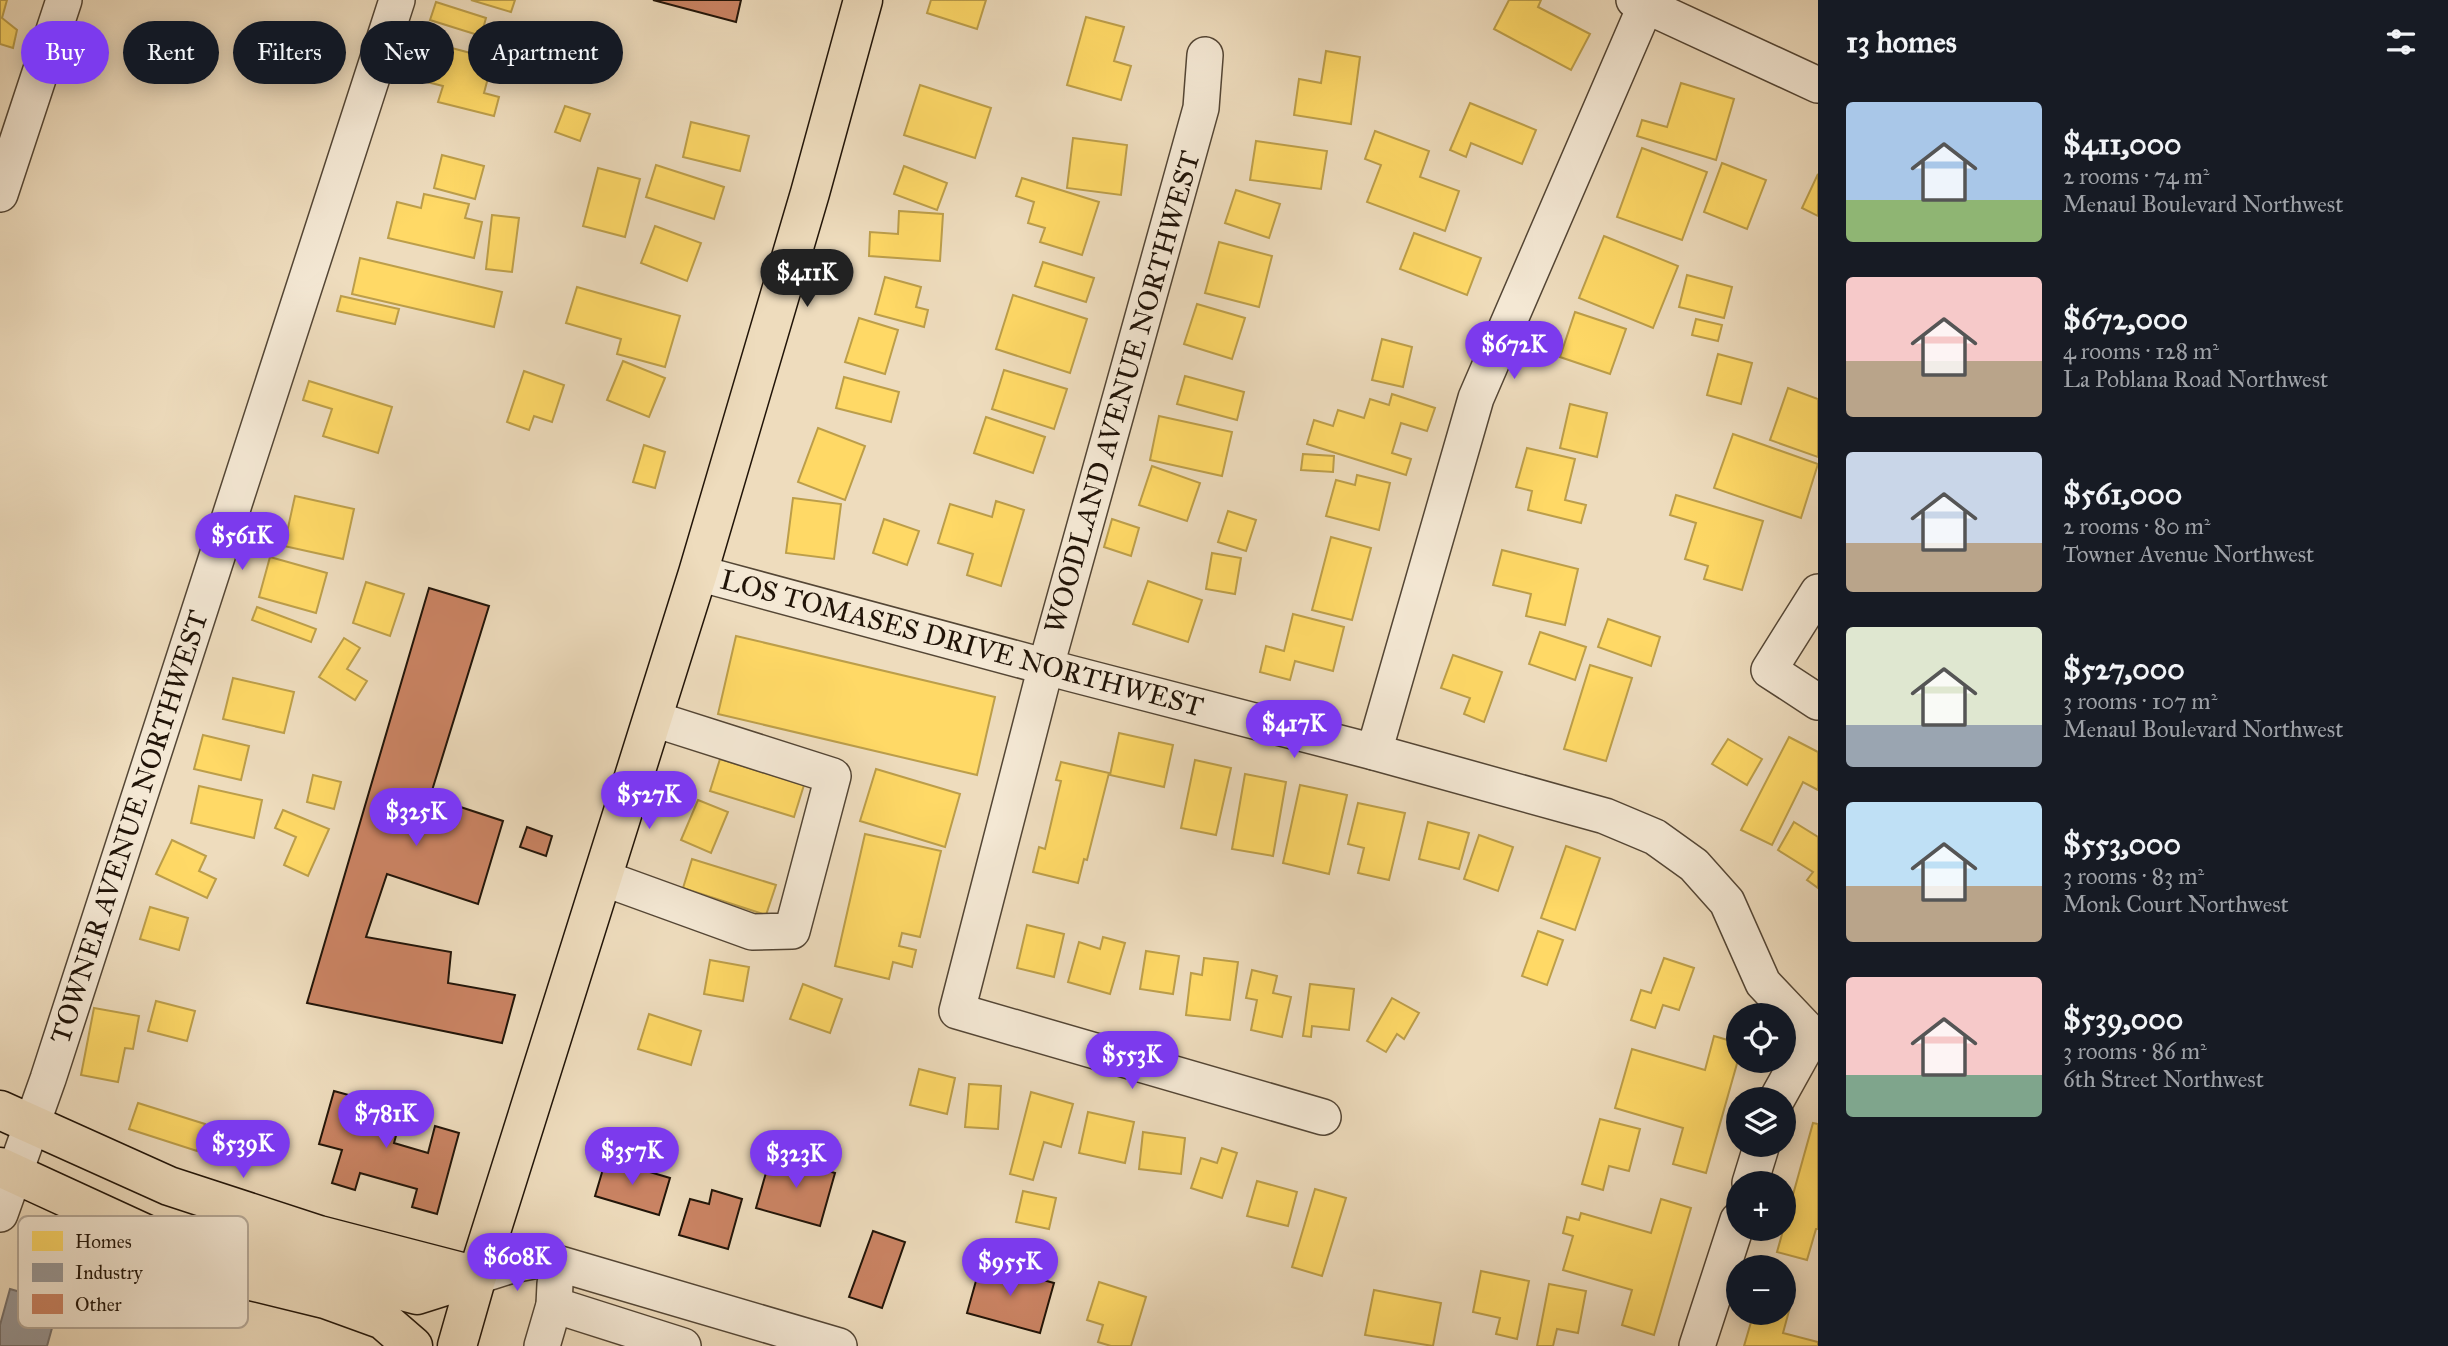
<!DOCTYPE html>
<html lang="en">
<head>
<meta charset="utf-8">
<style>
  body { margin:0; font-family:"IM FELL Great Primer",serif; background:#20242c; color:#f1f3f6; height:100vh; display:flex; flex-direction:column; font-size:26px; white-space:nowrap }
  * { box-sizing:border-box; margin:0 }
  p { font-size:23px; color:#9ea1a6 }
  .icon { flex:none; width:38px; height:38px; fill:none; stroke:currentColor; stroke-width:2; stroke-linecap:round; stroke-linejoin:round }
  .map { position:relative; flex:1; overflow:hidden }
  .details { display:flex; flex-direction:column; background:#171b24; width:630px }
  .details>* { flex:none }
  .banner { position:absolute; left:21px; top:21px; width:665px; height:63px; display:flex; gap:14px }
  .tools { position:absolute; left:1726px; top:1003px; display:grid; gap:14px }
  .tools a { display:grid; place-items:center; width:70px; height:70px; border-radius:50%; background:#171b24; box-shadow:0 4px 18px #0003; font-size:35px }
  .price { position:absolute; translate:-50% -60px; padding:0 16px; border-radius:24px; background:#7c3aed; color:#fff; font-size:23px; line-height:46px; filter:drop-shadow(0 2px 4px #0008) }
  .price::after { content:''; position:absolute; left:50%; top:42px; width:21px; height:16px; margin-left:-10px; background:inherit; clip-path:polygon(0 0,100% 0,50% 100%) }
  .price.current { background:#222; color:#fff }
  ul { padding:0; list-style:none }
  li { display:flex; align-items:center; gap:21px; height:175px; padding:0 28px }
  li span { display:grid; place-items:center; flex:none; width:196px; height:140px; border-radius:7px; color:#555 }
  li>.icon { margin-inline-start:auto }
  span .icon { width:84px; height:84px; fill:#fffc; stroke-width:1 }
  li b { font-size:30px }
  h2 { display:flex; justify-content:space-between; align-items:center; height:84px; padding:0 28px; font-size:30px }
  .pill { padding:0 24px; border-radius:32px; background:#171b24; box-shadow:0 4px 18px #0003; font-size:24px; line-height:63px }
  .pill.current { background:#7c3aed; color:#fff }
  main { display:flex; flex:1; min-height:0 }
  .map>svg:first-child { display:block }
  .homes { fill:#ffd966; stroke:#bc9e4a; stroke-width:2 }
  .industry { fill:#999; stroke:#75716e; stroke-width:2 }
  .building { fill:#cb8464; stroke:#211408; stroke-width:2 }
  .lines { fill:none; stroke-linecap:round; stroke-linejoin:round }
  .minor-casing { stroke:#544635; stroke-width:38 }
  .major-casing { stroke:#211408; stroke-width:41 }
  .minor { stroke:#f4e8d4; stroke-width:35 }
  .major { stroke:#eedcbd; stroke-width:38 }
  .labels { text-anchor:middle; dominant-baseline:central; stroke-width:7; stroke-linejoin:round; paint-order:stroke }
  .street-label { font-size:28px; fill:#211408; stroke:#f4e8d4 }
  .key { fill:#f4e8d4; stroke:#b5a897; stroke-width:2 }
  .key-label { font-size:19px; fill:#211408 }
</style>
</head>
<body>
<main>
<div class="map">
<svg width="1818" height="1346" viewBox="0 0 1818 1346">
  <rect width="100%" height="100%" fill="#eedcbd"/>
  <filter id="stains"><feTurbulence type="fractalNoise" baseFrequency=".00286" numOctaves="4"/><feColorMatrix values="0 0 0 0 .2 0 0 0 0 .09 0 0 0 0 .02 0 0 0 .5 -.17"/></filter>
  <radialGradient id="worn" r=".72"><stop offset=".6" stop-color="#630" stop-opacity="0"/><stop offset="1" stop-color="#630" stop-opacity=".3"/></radialGradient>
  <!-- homes -->
  <g class="homes">
    <polygon points="0,0 7,0 2,18 17,30 13,48 0,44"/>
    <polygon points="471,0 515,0 511,12"/>
    <polygon points="931,0 986,0 977,29 927,13"/>
    <polygon points="1509,0 1541,0 1538,7 1590,34 1571,70 1494,29"/>
    <polygon points="436,2 486,18 481,36 430,20"/>
    <polygon points="1086,17 1124,27 1114,61 1131,66 1121,100 1067,85"/>
    <polygon points="433,43 493,59 484,93 499,97 494,116 438,102 443,86 423,81"/>
    <polygon points="1326,51 1360,57 1351,124 1294,115 1299,79 1321,83"/>
    <polygon points="1681,83 1734,99 1716,160 1637,136 1642,120 1667,127"/>
    <polygon points="920,85 991,108 975,158 904,135"/>
    <polygon points="1470,103 1536,130 1522,164 1471,143 1466,157 1450,150"/>
    <polygon points="565,106 590,114 580,141 555,132"/>
    <polygon points="691,122 749,136 740,171 683,157"/>
    <polygon points="1375,131 1429,151 1420,177 1459,191 1445,231 1367,202 1381,165 1365,159"/>
    <polygon points="1073,138 1127,145 1121,195 1067,188"/>
    <polygon points="1256,141 1327,151 1321,189 1250,180"/>
    <polygon points="1642,148 1707,172 1682,240 1617,217"/>
    <polygon points="442,155 484,166 475,199 434,188"/>
    <polygon points="1722,163 1766,180 1747,229 1704,212"/>
    <polygon points="656,165 724,187 714,219 646,197"/>
    <polygon points="904,166 947,183 937,210 894,194"/>
    <polygon points="598,168 640,179 625,237 583,226"/>
    <polygon points="1818,174 1818,216 1802,208"/>
    <polygon points="1022,178 1099,202 1082,255 1040,242 1045,228 1028,223 1034,202 1016,196"/>
    <polygon points="1236,190 1280,204 1269,238 1225,223"/>
    <polygon points="424,194 469,204 465,218 482,222 474,258 388,238 397,202 421,208"/>
    <polygon points="899,211 943,214 940,261 869,256 870,232 898,234"/>
    <polygon points="492,215 519,218 512,272 486,269"/>
    <polygon points="655,226 701,243 687,281 641,263"/>
    <polygon points="1414,233 1481,258 1467,295 1400,269"/>
    <polygon points="1604,236 1678,266 1653,328 1579,298"/>
    <polygon points="1219,242 1272,256 1259,307 1205,293"/>
    <polygon points="360,258 502,292 494,327 352,294"/>
    <polygon points="1043,262 1094,278 1086,302 1035,286"/>
    <polygon points="1687,275 1732,287 1724,318 1679,307"/>
    <polygon points="885,277 921,287 916,307 928,310 924,327 875,314"/>
    <polygon points="577,287 680,316 665,367 617,354 621,339 566,323"/>
    <polygon points="1013,295 1087,319 1070,373 996,349"/>
    <polygon points="341,296 399,309 395,324 337,311"/>
    <polygon points="1197,304 1245,318 1232,359 1184,344"/>
    <polygon points="1575,312 1626,329 1610,374 1560,357"/>
    <polygon points="859,318 898,330 885,374 845,362"/>
    <polygon points="1696,319 1722,325 1718,341 1692,335"/>
    <polygon points="1382,339 1412,347 1403,387 1372,380"/>
    <polygon points="1718,354 1752,363 1741,404 1707,395"/>
    <polygon points="623,361 665,378 649,417 607,400"/>
    <polygon points="1004,370 1067,389 1054,429 992,409"/>
    <polygon points="524,371 564,385 552,422 534,416 529,430 507,422"/>
    <polygon points="1185,376 1244,392 1237,420 1177,404"/>
    <polygon points="844,377 899,392 891,422 836,408"/>
    <polygon points="309,381 392,407 378,453 323,436 332,409 303,400"/>
    <polygon points="1788,388 1818,399 1818,457 1770,440"/>
    <polygon points="1392,394 1435,408 1427,431 1401,423 1392,453 1411,459 1406,475 1307,444 1314,420 1333,426 1338,410 1364,418 1370,399 1389,405"/>
    <polygon points="1570,404 1607,413 1597,457 1560,448"/>
    <polygon points="1159,416 1232,432 1222,476 1150,460"/>
    <polygon points="986,417 1045,437 1033,473 974,453"/>
    <polygon points="818,428 865,446 845,500 798,482"/>
    <polygon points="1733,434 1818,464 1801,518 1714,488"/>
    <polygon points="644,445 665,452 655,488 633,482"/>
    <polygon points="1527,448 1575,459 1565,500 1586,505 1581,523 1528,510 1532,491 1516,487"/>
    <polygon points="1303,454 1334,456 1333,472 1301,470"/>
    <polygon points="1152,466 1200,483 1187,521 1139,505"/>
    <polygon points="1357,475 1390,483 1379,530 1326,516 1336,480 1355,485"/>
    <polygon points="1676,495 1763,521 1742,590 1704,579 1708,566 1685,559 1696,523 1670,515"/>
    <polygon points="295,496 354,509 343,559 284,546"/>
    <polygon points="793,498 841,504 834,559 786,553"/>
    <polygon points="996,501 1024,510 1001,586 967,575 973,554 938,543 950,504 992,517"/>
    <polygon points="1228,511 1256,520 1246,551 1218,542"/>
    <polygon points="884,519 919,531 907,565 873,553"/>
    <polygon points="1112,519 1139,528 1131,556 1104,547"/>
    <polygon points="1331,537 1371,548 1352,620 1312,610"/>
    <polygon points="1502,550 1578,569 1565,625 1526,616 1531,594 1493,585"/>
    <polygon points="1212,553 1241,558 1235,594 1206,589"/>
    <polygon points="270,557 327,573 316,613 259,597"/>
    <polygon points="1148,581 1202,600 1188,642 1133,624"/>
    <polygon points="366,582 404,594 390,636 353,623"/>
    <polygon points="257,607 316,629 311,642 252,620"/>
    <polygon points="1293,614 1344,627 1333,671 1295,661 1290,680 1260,672 1266,646 1284,651"/>
    <polygon points="1608,619 1660,637 1651,666 1598,647"/>
    <polygon points="1540,632 1586,647 1575,680 1529,664"/>
    <polygon points="736,636 995,697 977,775 718,714"/>
    <polygon points="344,638 360,648 347,669 367,681 355,700 319,677"/>
    <polygon points="1453,655 1502,672 1484,722 1464,714 1470,698 1441,688"/>
    <polygon points="1590,665 1632,678 1606,761 1564,749"/>
    <polygon points="233,678 294,692 284,733 223,719"/>
    <polygon points="1119,733 1173,745 1164,787 1110,775"/>
    <polygon points="203,735 249,746 241,780 194,769"/>
    <polygon points="1789,737 1818,752 1818,790 1803,782 1772,845 1741,830"/>
    <polygon points="1728,739 1762,759 1747,785 1712,764"/>
    <polygon points="720,759 804,785 794,817 710,791"/>
    <polygon points="1195,760 1231,768 1216,835 1181,828"/>
    <polygon points="1061,762 1109,773 1087,860 1084,859 1078,883 1033,872 1039,847 1045,849 1061,781 1056,780"/>
    <polygon points="876,769 960,794 945,847 860,821"/>
    <polygon points="1245,774 1286,782 1273,856 1232,849"/>
    <polygon points="313,775 341,782 334,809 307,802"/>
    <polygon points="1300,785 1347,795 1329,874 1283,863"/>
    <polygon points="199,786 262,800 254,838 191,823"/>
    <polygon points="698,800 728,812 711,853 681,840"/>
    <polygon points="1358,803 1405,813 1389,880 1358,873 1364,848 1348,844"/>
    <polygon points="283,810 329,829 308,876 284,865 296,837 275,828"/>
    <polygon points="1428,822 1469,833 1459,869 1419,859"/>
    <polygon points="1794,822 1818,837 1818,888 1807,880 1813,872 1778,850"/>
    <polygon points="865,834 941,851 920,937 902,933 899,946 916,950 912,967 893,962 889,979 835,966"/>
    <polygon points="1479,835 1513,847 1498,891 1464,879"/>
    <polygon points="172,840 206,856 199,871 216,879 207,898 156,874"/>
    <polygon points="1566,846 1600,858 1575,930 1541,918"/>
    <polygon points="692,859 776,885 766,915 683,888"/>
    <polygon points="150,907 188,918 179,950 140,939"/>
    <polygon points="1027,925 1064,934 1054,977 1017,968"/>
    <polygon points="1538,931 1563,940 1547,985 1522,976"/>
    <polygon points="1103,937 1125,943 1110,994 1068,982 1079,942 1100,949"/>
    <polygon points="1146,951 1179,956 1173,994 1140,989"/>
    <polygon points="1204,958 1238,962 1230,1020 1186,1015 1191,973 1202,975"/>
    <polygon points="1664,958 1694,968 1679,1010 1663,1005 1655,1028 1631,1020 1641,990 1651,993"/>
    <polygon points="710,960 749,967 743,1001 704,994"/>
    <polygon points="1252,970 1277,976 1273,993 1291,997 1282,1037 1251,1030 1257,1000 1246,998"/>
    <polygon points="803,984 842,999 830,1033 790,1019"/>
    <polygon points="1310,984 1354,989 1349,1030 1312,1026 1311,1037 1303,1036"/>
    <polygon points="1392,998 1419,1013 1404,1039 1397,1034 1386,1052 1367,1041"/>
    <polygon points="156,1001 195,1011 187,1041 148,1031"/>
    <polygon points="94,1008 139,1016 133,1049 125,1048 118,1082 81,1075"/>
    <polygon points="649,1014 701,1031 691,1065 638,1049"/>
    <polygon points="1714,1036 1738,1043 1738,1060 1706,1173 1673,1164 1683,1128 1615,1108 1632,1049 1705,1070"/>
    <polygon points="919,1069 955,1078 947,1114 910,1105"/>
    <polygon points="969,1084 1001,1086 998,1129 965,1127"/>
    <polygon points="1031,1092 1073,1104 1061,1147 1044,1142 1033,1180 1010,1174"/>
    <polygon points="138,1103 205,1124 197,1151 129,1129"/>
    <polygon points="1088,1112 1134,1122 1125,1163 1079,1153"/>
    <polygon points="1600,1119 1640,1129 1629,1171 1609,1166 1603,1190 1582,1184"/>
    <polygon points="1813,1123 1818,1124 1818,1229 1816,1229 1807,1260 1777,1252"/>
    <polygon points="1143,1132 1185,1138 1181,1174 1139,1169"/>
    <polygon points="1222,1148 1237,1153 1222,1198 1191,1188 1201,1158 1217,1163"/>
    <polygon points="1257,1181 1297,1192 1288,1226 1247,1216"/>
    <polygon points="1315,1189 1346,1198 1322,1276 1292,1267"/>
    <polygon points="1023,1191 1056,1198 1049,1229 1016,1222"/>
    <polygon points="1661,1199 1691,1208 1654,1335 1622,1325 1632,1290 1563,1270 1573,1236 1563,1233 1567,1217 1579,1220 1581,1213 1651,1233"/>
    <polygon points="1481,1271 1529,1281 1517,1339 1496,1334 1500,1318 1473,1312"/>
    <polygon points="1099,1282 1146,1297 1131,1346 1111,1346 1098,1342 1103,1325 1087,1320"/>
    <polygon points="1549,1284 1586,1291 1578,1333 1557,1329 1553,1346 1537,1346"/>
    <polygon points="1374,1290 1441,1303 1433,1346 1365,1335"/>
    <polygon points="1783,1293 1793,1296 1783,1333 1818,1342 1818,1346 1744,1346 1754,1312 1783,1312"/>
  </g>
  <!-- industry -->
  <polygon class="industry" points="10,1289 59,1303 47,1346 0,1346 0,1325"/>
  <!-- building -->
  <g class="building">
    <polygon points="653,0 741,0 736,22"/>
    <polygon points="429,588 489,606 430,797 503,821 478,904 387,874 366,937 451,952 448,983 515,995 502,1043 307,1003"/>
    <polygon points="527,827 552,836 546,856 520,847"/>
    <polygon points="334,1091 403,1110 394,1143 428,1153 435,1126 459,1133 437,1214 412,1207 417,1189 360,1173 355,1190 332,1183 342,1150 319,1144"/>
    <polygon points="771,1155 835,1173 820,1226 756,1208"/>
    <polygon points="606,1159 670,1178 659,1215 595,1196"/>
    <polygon points="712,1190 742,1199 728,1249 679,1235 690,1199 709,1204"/>
    <polygon points="873,1231 905,1242 882,1308 849,1297"/>
    <polygon points="981,1263 1054,1283 1040,1333 967,1313"/>
  </g>
  <g class="lines">
    <defs>
      <g id="minor">
        <polyline points="1634,0 1818,85"/>
        <polyline points="1205,55 1201,108 1046,666 957,1011 1323,1117"/>
        <polyline points="0,194 64,0"/>
        <polyline points="698,573 1069,673 1374,752 1605,816 1655,837 1694,865 1727,902 1763,983 1818,1041"/>
        <polyline points="1818,592 1769,670 1818,702"/>
        <polyline points="1374,752 1476,398 1645,7"/>
        <polyline points="603,878 752,932 792,931 833,776 654,719"/>
        <polyline points="1777,1099 1812,1036"/>
        <polyline points="1750,1183 1762,1144"/>
        <polyline points="0,1214 48,1079 397,0"/>
        <polyline points="477,1276 512,1265 543,1259 839,1346"/>
        <polyline points="554,1305 683,1346"/>
        <polyline points="542,1346 554,1305 555,1284"/>
        <polyline points="1697,1346 1738,1220"/>
      </g>
      <g id="major">
        <polyline points="0,1110 169,1186 319,1235 477,1276"/>
        <polyline points="0,1167 148,1235 172,1252 251,1281 325,1299 383,1320 413,1346"/>
        <polyline points="195,1242 232,1247 278,1258 417,1295 477,1276"/>
        <polyline points="457,1346 477,1276 698,573 810,193 863,0"/>
      </g>
    </defs>
    <!-- minor casing -->
    <use href="#minor" class="minor-casing"/>
    <!-- major casing -->
    <use href="#major" class="major-casing"/>
    <!-- minor -->
    <use href="#minor" class="minor"/>
    <!-- major -->
    <use href="#major" class="major"/>
  </g>
  <g class="labels">
    <!-- street labels -->
    <g class="street-label">
      <text transform="translate(1122 392) rotate(-74)">WOODLAND AVENUE NORTHWEST</text>
      <text transform="translate(962 643) rotate(15)">LOS TOMASES DRIVE NORTHWEST</text>
      <text transform="translate(129 827) rotate(-72)">TOWNER AVENUE NORTHWEST</text>
    </g>
  </g>
  <!-- legend -->
  <rect x="18" y="1216" width="230" height="112" rx="10" class="key"/>
  <rect x="32" y="1231" width="31" height="20" fill="#ffd966"/>
  <rect x="32" y="1263" width="31" height="19" fill="#999"/>
  <rect x="32" y="1294" width="31" height="20" fill="#cb8464"/>
  <g class="key-label">
    <text x="75" y="1248">Homes</text>
    <text x="75" y="1279">Industry</text>
    <text x="75" y="1311">Other</text>
  </g>
  <rect width="100%" height="100%" filter="url(#stains)"/>
  <rect width="100%" height="100%" fill="url(#worn)"/>
</svg>
<div class="tools">
<a><svg class="icon" aria-label="locate" viewBox="0 0 24 24"><circle cx="12" cy="12" r="6"/><path d="M12 2v4M12 18v4M2 12h4M18 12h4"/></svg></a>
<a><svg class="icon" aria-label="layers" viewBox="0 0 24 24"><path d="M12 4l9 5-9 5-9-5zM3 14l9 5 9-5"/></svg></a>
<a>+</a>
<a>−</a>
</div>
<b class="price current" style="left:807px;top:309px">$411K</b>
<b class="price" style="left:1514px;top:381px">$672K</b>
<b class="price" style="left:242px;top:572px">$561K</b>
<b class="price" style="left:1294px;top:760px">$417K</b>
<b class="price" style="left:649px;top:831px">$527K</b>
<b class="price" style="left:416px;top:848px">$325K</b>
<b class="price" style="left:1132px;top:1091px">$553K</b>
<b class="price" style="left:386px;top:1150px">$781K</b>
<b class="price" style="left:243px;top:1180px">$539K</b>
<b class="price" style="left:632px;top:1187px">$357K</b>
<b class="price" style="left:796px;top:1190px">$323K</b>
<b class="price" style="left:517px;top:1293px">$608K</b>
<b class="price" style="left:1010px;top:1298px">$955K</b>
<div class="banner">
<a class="pill current">Buy</a>
<a class="pill">Rent</a>
<a class="pill">Filters</a>
<a class="pill">New</a>
<a class="pill">Apartment</a>
</div>
</div>
<section class="details">
<h2>13 homes<svg class="icon" aria-label="filters" viewBox="0 0 24 24"><path d="M4 7h16M4 17h16"/><circle cx="9" cy="7" r="2"/><circle cx="15" cy="17" r="2"/></svg></h2>
<ul>
<li><span style="background:linear-gradient(#a9c7e8 70%,#8fb573 0)"><svg class="icon" aria-label="home" viewBox="0 0 24 24"><path d="M3 11l9-7 9 7M6 9v11h12V9"/></svg></span><div><b>$411,000</b><p>2 rooms · 74 m²</p><p>Menaul Boulevard Northwest</p></div></li>
<li><span style="background:linear-gradient(#f6c9c9 60%,#b9a48a 0)"><svg class="icon" aria-label="home" viewBox="0 0 24 24"><path d="M3 11l9-7 9 7M6 9v11h12V9"/></svg></span><div><b>$672,000</b><p>4 rooms · 128 m²</p><p>La Poblana Road Northwest</p></div></li>
<li><span style="background:linear-gradient(#c9d6e8 65%,#b9a48a 0)"><svg class="icon" aria-label="home" viewBox="0 0 24 24"><path d="M3 11l9-7 9 7M6 9v11h12V9"/></svg></span><div><b>$561,000</b><p>2 rooms · 80 m²</p><p>Towner Avenue Northwest</p></div></li>
<li><span style="background:linear-gradient(#dfe7d0 70%,#9aa5b1 0)"><svg class="icon" aria-label="home" viewBox="0 0 24 24"><path d="M3 11l9-7 9 7M6 9v11h12V9"/></svg></span><div><b>$527,000</b><p>3 rooms · 107 m²</p><p>Menaul Boulevard Northwest</p></div></li>
<li><span style="background:linear-gradient(#bfe0f5 60%,#b9a48a 0)"><svg class="icon" aria-label="home" viewBox="0 0 24 24"><path d="M3 11l9-7 9 7M6 9v11h12V9"/></svg></span><div><b>$553,000</b><p>3 rooms · 83 m²</p><p>Monk Court Northwest</p></div></li>
<li><span style="background:linear-gradient(#f6c9c9 70%,#7fa58c 0)"><svg class="icon" aria-label="home" viewBox="0 0 24 24"><path d="M3 11l9-7 9 7M6 9v11h12V9"/></svg></span><div><b>$539,000</b><p>3 rooms · 86 m²</p><p>6th Street Northwest</p></div></li>
</ul>
</section>
</main>
</body>
</html>
